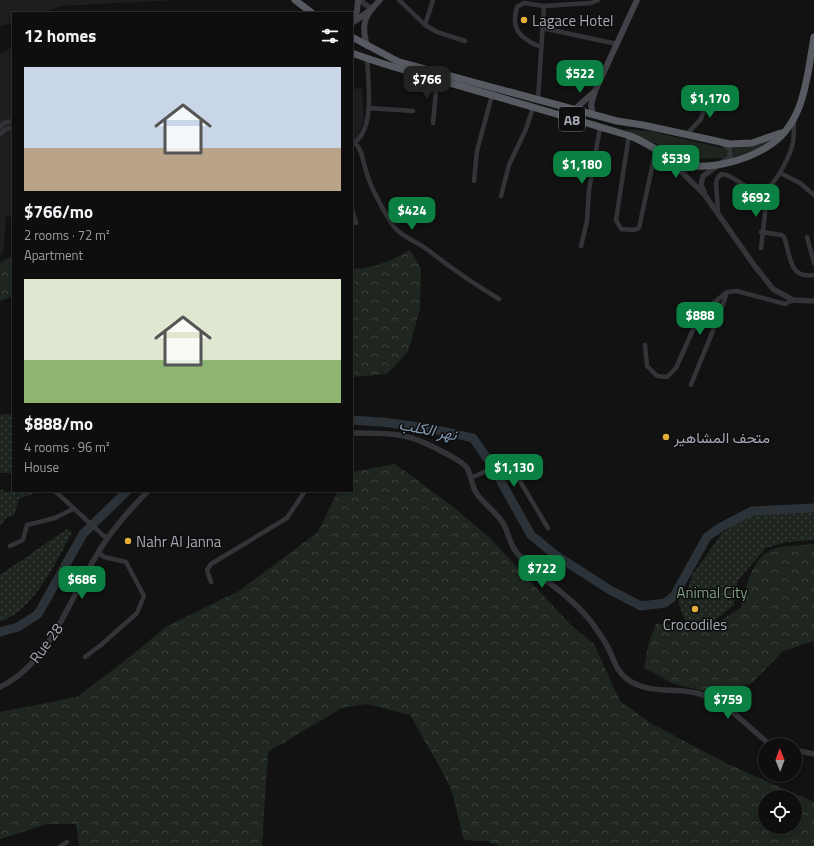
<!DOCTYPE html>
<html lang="en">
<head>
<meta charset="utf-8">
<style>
  body { margin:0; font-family:"Titillium Web",Vazirmatn,sans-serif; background:#171717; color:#f1f3f6; height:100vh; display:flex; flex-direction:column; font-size:15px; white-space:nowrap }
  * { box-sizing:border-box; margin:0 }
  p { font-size:13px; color:#9b9c9e }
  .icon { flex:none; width:22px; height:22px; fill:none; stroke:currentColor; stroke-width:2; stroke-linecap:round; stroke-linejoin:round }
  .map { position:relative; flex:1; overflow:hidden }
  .side { position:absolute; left:12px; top:12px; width:341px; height:480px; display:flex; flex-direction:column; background:#0e0e0e; border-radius:0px; box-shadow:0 2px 6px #0003,0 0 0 1px #2e2e2e }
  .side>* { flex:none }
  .needle { width:26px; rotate:359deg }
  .tools { position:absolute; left:758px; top:738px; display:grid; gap:8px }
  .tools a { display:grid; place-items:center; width:44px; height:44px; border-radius:50%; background:#0e0e0e; box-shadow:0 2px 6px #0003,0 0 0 1px #2e2e2e; font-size:20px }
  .price { position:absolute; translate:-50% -34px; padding:0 9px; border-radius:8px; background:#0b8043; color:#fff; font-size:13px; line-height:26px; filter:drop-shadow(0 1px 2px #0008) }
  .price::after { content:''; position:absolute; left:50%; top:24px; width:12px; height:9px; margin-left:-6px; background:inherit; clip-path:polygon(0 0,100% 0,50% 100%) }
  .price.on { background:#222; color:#fff }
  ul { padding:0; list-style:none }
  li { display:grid; align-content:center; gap:8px; height:212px; padding:0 12px }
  li span { display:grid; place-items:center; height:124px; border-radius:0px; color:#555 }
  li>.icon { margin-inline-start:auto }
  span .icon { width:72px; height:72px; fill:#fffc; stroke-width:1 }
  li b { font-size:17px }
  h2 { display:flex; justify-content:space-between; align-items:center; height:48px; padding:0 12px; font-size:17px }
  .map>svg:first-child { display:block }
  .built { fill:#1e1e20 }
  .grass { fill:url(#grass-dots) }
  .forest { fill:url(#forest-crowns); fill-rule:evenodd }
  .garden { fill:#1e261f }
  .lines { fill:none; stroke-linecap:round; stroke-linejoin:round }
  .river { stroke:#2b3238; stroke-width:9 }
  .minor { stroke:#333438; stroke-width:4.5 }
  .tertiary { stroke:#333438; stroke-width:5.5 }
  .secondary { stroke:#414348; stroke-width:6 }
  .trunk { stroke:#575a60; stroke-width:7 }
  .poi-dot { fill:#e4ae39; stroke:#0d0d0e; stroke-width:1.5 }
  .labels { text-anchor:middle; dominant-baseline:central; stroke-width:3; stroke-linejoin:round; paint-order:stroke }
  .shield { fill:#0d0d0e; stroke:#777a82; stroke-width:1 }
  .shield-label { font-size:14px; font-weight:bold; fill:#a4a8b3 }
  .poi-label { font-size:15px; fill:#a4a8b3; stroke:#0d0d0e; text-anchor:start }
  .park-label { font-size:15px; fill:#7c9d7f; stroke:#0d0d0e }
  .street-label { font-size:15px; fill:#a4a8b3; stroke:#0d0d0e }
  .water-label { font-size:16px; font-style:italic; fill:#7d95ac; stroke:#0d0d0e }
</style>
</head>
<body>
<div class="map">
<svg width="814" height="846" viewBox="0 0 814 846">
  <defs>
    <pattern id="grass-dots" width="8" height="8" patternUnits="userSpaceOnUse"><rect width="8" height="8" fill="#1e261f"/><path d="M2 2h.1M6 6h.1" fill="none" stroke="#3c433d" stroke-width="1.8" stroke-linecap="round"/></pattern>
    <pattern id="forest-crowns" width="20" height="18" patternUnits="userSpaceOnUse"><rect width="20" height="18" fill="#1e261f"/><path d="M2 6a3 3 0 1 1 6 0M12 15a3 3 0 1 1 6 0" fill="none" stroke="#3c433d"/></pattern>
  </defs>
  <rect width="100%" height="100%" fill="#121213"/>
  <!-- built -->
  <g class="built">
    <polygon points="0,0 177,0 62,6 42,13 13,13 13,23 0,26"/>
    <polygon points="13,46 13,216 6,217 3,252 0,255 0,54"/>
    <polygon points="362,88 364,121 358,136 352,141 352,89"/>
  </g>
  <!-- grass -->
  <g class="grass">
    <polygon points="13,414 13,473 0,473 0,415"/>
    <polygon points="0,489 7,492 34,491 35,493 19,499 14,515 6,518 0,526"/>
    <path d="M814,513v27l-28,2 -20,6 -28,32 -4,25c-17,13 -26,24 -48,19l-8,-23 10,-13 4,-13 30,-42 30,-19z"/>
    <path d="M67,529l5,3c-15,29 -39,79 -72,90v-47z"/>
  </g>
  <!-- forest -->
  <g class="forest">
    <path d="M410,250l11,18 -1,41 -12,43 -21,22 -35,3v-108c22,-1 39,-8 58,-19z"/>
    <polygon points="13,255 13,296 0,301 0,263"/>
    <path d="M395,464l52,38 42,35 82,88 23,19 26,57 32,23 76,40 86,38v44h-314l-14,-5 -22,-1 -12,-48 -8,-17 -34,-60 -43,-11 -25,4 -74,44 -6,94h-183l-3,-22h-28l-48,15v-127l77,-15 50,-38 40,-33 72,-35 79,-59 20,-41h14v-19zM765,797h30v30h-30z"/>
    <path d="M814,544v97l-31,10 -32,33 -43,8 -34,-8 -30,-16 5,-26 7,-18 25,1 12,6 24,-8 24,-15c5,-21 11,-53 35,-60 12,-3 26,-2 38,-4z"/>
  </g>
  <!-- garden -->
  <g class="garden">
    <polygon points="623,129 651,131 726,149 728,154 724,158 690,159"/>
    <polygon points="776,138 757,149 732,158 734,151 733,147 753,146"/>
  </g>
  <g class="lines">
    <!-- river -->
    <g class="river">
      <path d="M352,420c41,2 81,8 121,18l18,26"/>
      <polyline points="495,471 531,535 554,554 610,590 641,606 665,603 674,596 707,537 721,527 752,511 814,508"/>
      <polyline points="0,632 18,627 38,614 83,534 127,491"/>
    </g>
    <!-- minor -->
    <g class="minor">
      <polyline points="399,0 425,25 433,0"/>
      <polyline points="425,25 437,32 465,41"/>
      <polyline points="542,28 617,44"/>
      <path d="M541,47c-20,-8 -31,-17 -24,-40l7,-4 20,3"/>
      <polyline points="538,100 544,6 591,3 598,0"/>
      <polyline points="369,108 413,111"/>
      <polyline points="433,123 437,80"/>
      <polyline points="0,127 4,123 13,121"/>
      <polyline points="0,134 6,129 13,127"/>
      <polyline points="629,135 616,220 621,229 634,230 639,228 656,149"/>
      <polyline points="686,135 701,119 710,91"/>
      <path d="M355,143c8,8 8,20 12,31 5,16 14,32 23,47 8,15 25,19 38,29 23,18 46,34 71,49"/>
      <path d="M352,144c24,-12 16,-63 15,-85"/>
      <polyline points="780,173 800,183 814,195"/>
      <polyline points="474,181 477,151 492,95"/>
      <polyline points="501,196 509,165 526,129 533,108"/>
      <polyline points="352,209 356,223"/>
      <path d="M718,212l-2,-29 1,-4 4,-5c11,0 20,12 31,14 5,2 11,3 15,0 10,-6 24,-34 26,-46 1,-7 1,-14 1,-21"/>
      <path d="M761,232l21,3 2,2c7,18 4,42 30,38"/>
      <polyline points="807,237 814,263"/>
      <polyline points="581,246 587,221 589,190 600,128"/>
      <polyline points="761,248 768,188"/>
      <polyline points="645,345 647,366 657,376 667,377 676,368 700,314 727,292 737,291 785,304 793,300"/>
      <path d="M691,385c12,-31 26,-61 36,-93"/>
      <polyline points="471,478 505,462 509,463 548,528"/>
      <polyline points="55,491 107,539"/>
      <polyline points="10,546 23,540 27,525 55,518 73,509"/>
      <polyline points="211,582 207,570 211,564 287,518 305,491"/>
      <polyline points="85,657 101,645 137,613 144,596 126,562 104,557 98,552"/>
      <polyline points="61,846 67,842"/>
    </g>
    <!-- tertiary -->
    <g class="tertiary">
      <polyline points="359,0 372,9"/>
      <polyline points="667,158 704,194 754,265 773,289 793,300 814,301"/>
      <polyline points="704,192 701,185 703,176 730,157 730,149 723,144"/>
      <path d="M352,433c41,0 56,-1 93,20 7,4 17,8 22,15 5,8 4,18 10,26 7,10 19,18 26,29 6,10 6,21 14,30 22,26 54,42 75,70 5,7 11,15 15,23 7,12 8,24 20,33 21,16 50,8 73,15 29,9 48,34 71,51"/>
      <path d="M0,687c49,-24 66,-80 92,-124 14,-26 35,-51 56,-72"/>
      <polyline points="795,750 814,754"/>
    </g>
    <!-- secondary -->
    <g class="secondary">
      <polyline points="352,22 357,11 358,0"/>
      <polyline points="352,23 369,11"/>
      <path d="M367,46c-6,-22 -3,-30 13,-46"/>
      <polyline points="574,110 594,92"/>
      <polyline points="593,115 591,105 595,91 637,0"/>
    </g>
    <!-- trunk -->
    <g class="trunk">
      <polyline points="295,0 312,13"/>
      <polyline points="352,37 399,62 617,121 643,125 730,144 752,143 781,133"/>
      <path d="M352,53c32,12 65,21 98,30 59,17 118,34 177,52 19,5 47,29 65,31 24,2 54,-6 75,-19 38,-22 40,-71 47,-110"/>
    </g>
  </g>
  <!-- markers -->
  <g class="poi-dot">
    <circle cx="524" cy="20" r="4"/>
    <circle cx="666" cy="437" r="4"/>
    <circle cx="128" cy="541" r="4"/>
    <circle cx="695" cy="609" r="4"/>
  </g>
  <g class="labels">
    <!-- shield labels -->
    <rect class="shield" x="559" y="107" width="26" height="24" rx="3"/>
    <g class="shield-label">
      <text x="572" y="119">A8</text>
    </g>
    <!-- poi labels -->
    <g class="poi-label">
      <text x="532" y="20">Lagace Hotel</text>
      <text x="674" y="437">متحف المشاهير</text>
      <text x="136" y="541">Nahr Al Janna</text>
      <text x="695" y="624" text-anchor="middle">Crocodiles</text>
    </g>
    <!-- park labels -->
    <g class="park-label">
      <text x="712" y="592">Animal City</text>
    </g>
    <!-- street labels -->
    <g class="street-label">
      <text transform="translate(46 643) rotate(-54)">Rue 28</text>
    </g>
    <!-- water labels -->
    <g class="water-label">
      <text transform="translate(428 429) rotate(11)">نهر الكلب</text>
    </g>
  </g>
</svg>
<div class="tools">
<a><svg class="needle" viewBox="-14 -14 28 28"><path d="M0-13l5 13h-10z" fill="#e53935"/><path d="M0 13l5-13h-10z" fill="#9b9c9e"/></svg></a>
<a><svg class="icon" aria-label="locate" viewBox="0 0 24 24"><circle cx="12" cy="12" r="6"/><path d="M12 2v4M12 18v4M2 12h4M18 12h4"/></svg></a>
</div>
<b class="price" style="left:580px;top:94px">$522</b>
<b class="price on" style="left:427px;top:100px">$766</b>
<b class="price" style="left:710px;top:119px">$1,170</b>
<b class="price" style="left:676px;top:179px">$539</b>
<b class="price" style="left:582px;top:185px">$1,180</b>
<b class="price" style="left:756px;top:218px">$692</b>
<b class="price" style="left:412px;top:231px">$424</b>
<b class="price" style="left:700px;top:336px">$888</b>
<b class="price" style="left:514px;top:488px">$1,130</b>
<b class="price" style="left:542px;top:589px">$722</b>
<b class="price" style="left:82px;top:600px">$686</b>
<b class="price" style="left:728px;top:720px">$759</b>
<section class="side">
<h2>12 homes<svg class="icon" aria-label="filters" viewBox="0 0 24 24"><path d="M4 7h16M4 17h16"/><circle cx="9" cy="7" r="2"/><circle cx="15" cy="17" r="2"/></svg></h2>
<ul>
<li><span style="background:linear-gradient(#c9d6e8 65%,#b9a48a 0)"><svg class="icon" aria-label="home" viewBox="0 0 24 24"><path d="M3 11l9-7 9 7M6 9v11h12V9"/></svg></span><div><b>$766/mo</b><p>2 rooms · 72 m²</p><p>Apartment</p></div></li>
<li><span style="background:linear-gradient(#dfe7d0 65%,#8fb573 0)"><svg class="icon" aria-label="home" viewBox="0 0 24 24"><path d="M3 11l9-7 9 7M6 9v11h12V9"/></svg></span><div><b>$888/mo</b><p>4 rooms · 96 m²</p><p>House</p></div></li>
</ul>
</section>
</div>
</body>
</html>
